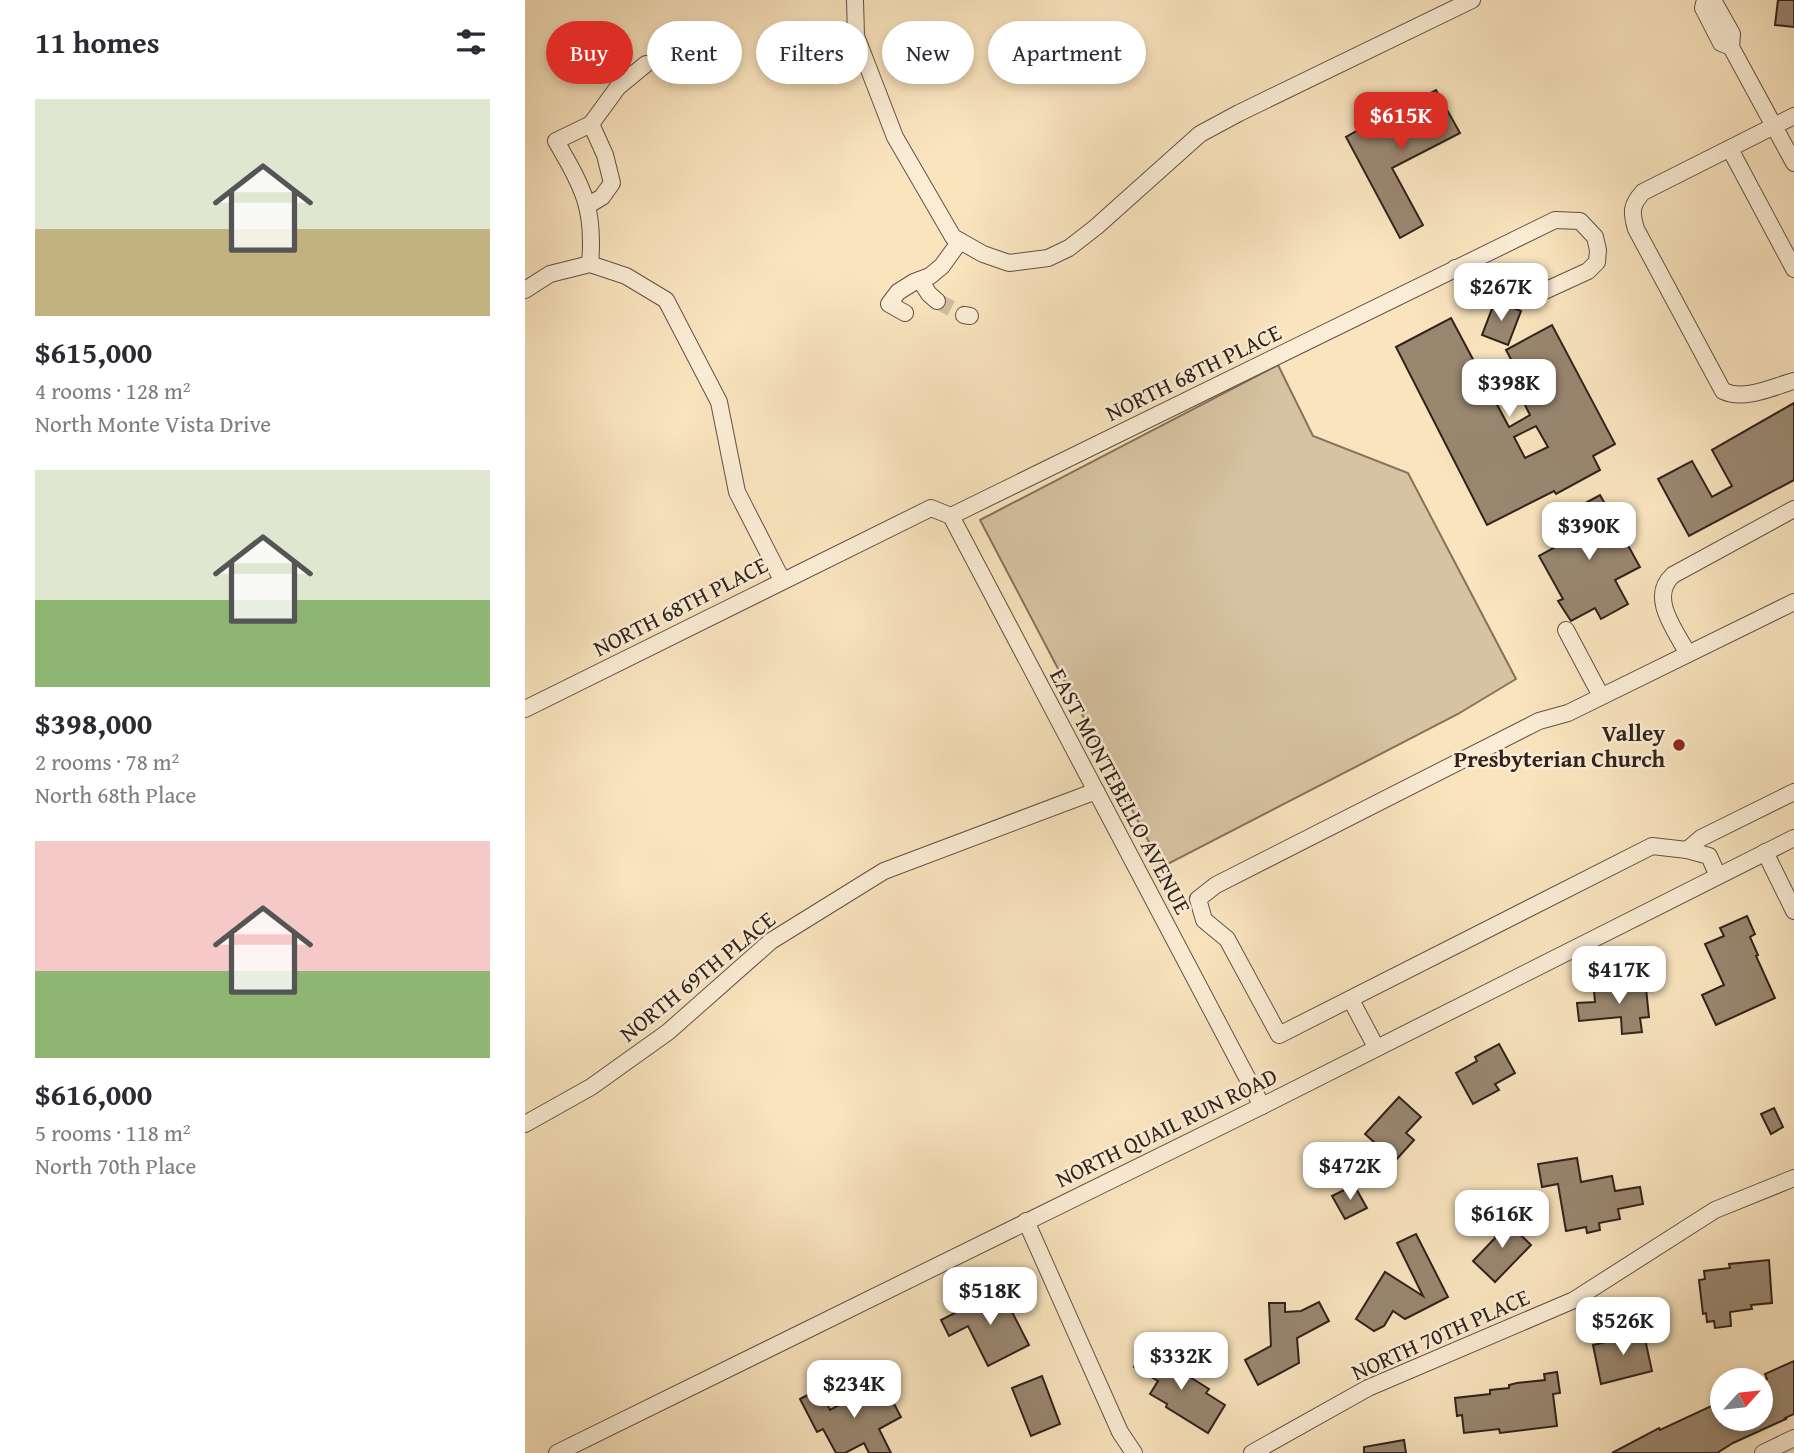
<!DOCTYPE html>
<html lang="en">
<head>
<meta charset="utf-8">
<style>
  body { margin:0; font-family:"Gentium Book Plus",serif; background:#f2f2f3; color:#2b2b33; height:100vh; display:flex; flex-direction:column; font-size:26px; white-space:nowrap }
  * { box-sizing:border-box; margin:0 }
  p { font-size:23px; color:#7c7c81 }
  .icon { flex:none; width:38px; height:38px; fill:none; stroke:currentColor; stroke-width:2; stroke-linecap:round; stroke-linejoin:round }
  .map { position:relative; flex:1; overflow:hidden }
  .sheet { display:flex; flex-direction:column; background:#fff; width:525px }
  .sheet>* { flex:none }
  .guide { position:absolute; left:21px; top:21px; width:665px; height:63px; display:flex; gap:14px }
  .needle { width:46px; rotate:63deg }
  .buttons { position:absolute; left:1185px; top:1368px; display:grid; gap:14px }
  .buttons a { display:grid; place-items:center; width:63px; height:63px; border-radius:50%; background:#fff; box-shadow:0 4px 10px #0003; font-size:35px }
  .price { position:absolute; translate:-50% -60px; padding:0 16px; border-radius:14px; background:#fff; color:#222; font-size:23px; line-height:46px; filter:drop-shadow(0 2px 4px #0008) }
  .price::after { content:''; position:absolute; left:50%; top:42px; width:21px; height:16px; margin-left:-10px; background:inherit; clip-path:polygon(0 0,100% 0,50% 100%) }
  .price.on { background:#d93025; color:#fff }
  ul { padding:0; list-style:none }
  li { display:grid; align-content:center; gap:14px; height:371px; padding:0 35px }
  li span { display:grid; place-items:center; height:217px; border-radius:0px; color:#555 }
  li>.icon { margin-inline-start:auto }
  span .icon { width:126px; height:126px; fill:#fffc; stroke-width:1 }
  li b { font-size:30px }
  h2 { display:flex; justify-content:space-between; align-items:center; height:84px; padding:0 35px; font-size:30px }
  .pill { padding:0 24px; border-radius:32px; background:#fff; box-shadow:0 4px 10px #0003; font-size:24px; line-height:63px }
  .pill.on { background:#d93025; color:#fff }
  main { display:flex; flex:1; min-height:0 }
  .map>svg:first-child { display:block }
  .green { fill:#d7c3a2; stroke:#84725f; stroke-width:2 }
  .building { fill:#998770; stroke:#30221c; stroke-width:2; fill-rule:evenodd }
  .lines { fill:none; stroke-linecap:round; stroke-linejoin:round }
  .minor-tunnel { stroke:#d1bd9e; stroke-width:16; stroke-dasharray:16 8; stroke-linecap:butt }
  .minor-casing { stroke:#625244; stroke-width:18 }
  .minor { stroke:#fbedd5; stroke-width:16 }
  .poi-dot { fill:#8f2418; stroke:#fbedd5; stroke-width:2.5 }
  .labels { text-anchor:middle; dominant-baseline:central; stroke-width:5; stroke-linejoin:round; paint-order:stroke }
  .street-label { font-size:23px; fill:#30221c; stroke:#fbedd5 }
  .poi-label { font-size:23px; font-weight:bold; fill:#30221c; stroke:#fbedd5; text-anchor:end }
</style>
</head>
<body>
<main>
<section class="sheet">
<h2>11 homes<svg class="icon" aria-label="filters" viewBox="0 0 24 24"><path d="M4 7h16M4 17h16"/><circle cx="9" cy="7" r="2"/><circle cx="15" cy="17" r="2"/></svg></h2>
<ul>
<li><span style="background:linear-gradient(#dfe7d0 60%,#c2b280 0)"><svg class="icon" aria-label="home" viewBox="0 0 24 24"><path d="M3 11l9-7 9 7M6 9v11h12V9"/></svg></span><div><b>$615,000</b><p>4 rooms · 128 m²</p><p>North Monte Vista Drive</p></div></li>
<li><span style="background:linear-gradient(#dfe7d0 60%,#8fb573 0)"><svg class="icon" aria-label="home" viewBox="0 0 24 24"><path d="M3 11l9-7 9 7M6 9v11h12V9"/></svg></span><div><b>$398,000</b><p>2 rooms · 78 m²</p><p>North 68th Place</p></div></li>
<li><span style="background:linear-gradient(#f6c9c9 60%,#8fb573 0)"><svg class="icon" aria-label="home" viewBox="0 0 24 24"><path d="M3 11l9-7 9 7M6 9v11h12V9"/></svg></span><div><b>$616,000</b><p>5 rooms · 118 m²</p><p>North 70th Place</p></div></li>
</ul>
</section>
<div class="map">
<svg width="1269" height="1453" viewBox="0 0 1269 1453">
  <rect width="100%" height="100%" fill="#f9e4be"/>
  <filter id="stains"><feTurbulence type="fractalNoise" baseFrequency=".00286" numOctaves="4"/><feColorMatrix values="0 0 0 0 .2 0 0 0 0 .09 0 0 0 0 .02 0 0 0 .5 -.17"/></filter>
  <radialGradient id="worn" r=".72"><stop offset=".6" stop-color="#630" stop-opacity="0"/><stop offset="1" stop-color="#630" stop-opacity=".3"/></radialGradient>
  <!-- green -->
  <polygon class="green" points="753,365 788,436 883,473 991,679 933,714 637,867 455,520"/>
  <!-- building -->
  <g class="building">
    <polygon points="1253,0 1269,0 1269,27 1250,25"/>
    <polygon points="911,90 935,133 867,168 898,225 875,238 821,137 882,103 883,105"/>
    <polygon points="970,301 996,311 983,345 957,335"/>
    <path d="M926,318l58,109 21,-12 -9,-18 8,-4 -23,-43 46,-25 63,119 -22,12 7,14 -44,24 -2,-3 -67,34 -91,-178zM1011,426l12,21 -23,11 -11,-21z"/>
    <polygon points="1269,403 1269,480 1164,536 1133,479 1167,461 1187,497 1207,486 1187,450"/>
    <polygon points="1075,495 1115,567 1090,580 1103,604 1076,619 1070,608 1046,621 1033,601 1038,599 1014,556 1032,546 1023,530 1058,511 1055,506"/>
    <polygon points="1222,916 1230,934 1225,937 1233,955 1231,956 1250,998 1191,1025 1177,995 1199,985 1180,944 1199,936 1195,928"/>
    <polygon points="1120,979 1124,1017 1115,1018 1117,1032 1097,1034 1096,1017 1054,1021 1052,1003 1070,1002 1069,991 1098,988 1097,981"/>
    <polygon points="974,1044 990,1073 970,1084 974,1090 948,1104 931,1073 952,1061 950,1057"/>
    <polygon points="874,1097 896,1117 881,1133 889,1140 870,1161 840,1134"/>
    <polygon points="1249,1108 1258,1127 1246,1134 1236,1114"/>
    <polygon points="1052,1158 1056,1182 1087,1176 1090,1191 1115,1187 1118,1204 1093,1209 1095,1219 1074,1223 1075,1230 1062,1233 1061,1227 1041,1231 1033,1184 1017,1187 1013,1164"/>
    <polygon points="829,1185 842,1208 820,1219 807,1196"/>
    <polygon points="976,1216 1006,1245 970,1282 948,1261 971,1237 962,1229"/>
    <polygon points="891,1234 923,1297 880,1319 868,1311 859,1326 849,1331 831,1319 860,1272 898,1296 872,1243"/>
    <polygon points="1244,1260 1247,1303 1226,1305 1227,1309 1205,1312 1206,1326 1190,1328 1189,1321 1182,1322 1181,1313 1178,1314 1174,1280 1180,1279 1179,1271 1205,1268 1204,1264"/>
    <polygon points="473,1291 476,1299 485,1294 491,1305 485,1308 504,1345 463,1366 443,1326 424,1336 416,1320"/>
    <polygon points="794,1302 804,1321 772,1338 774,1363 733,1385 720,1360 746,1346 744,1303 760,1303 760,1312 776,1311"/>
    <polygon points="1118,1330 1127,1371 1076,1384 1068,1345 1094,1339 1093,1336"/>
    <polygon points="620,1349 684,1389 681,1393 700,1405 683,1433 641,1407 642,1404 625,1394 633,1381 609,1367"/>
    <polygon points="1269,1361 1269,1414 1260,1418 1261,1419 1208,1443 1192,1453 1087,1453 1134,1428 1135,1430 1197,1401 1197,1419 1236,1419 1236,1381 1242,1379 1240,1374"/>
    <polygon points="1032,1372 1035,1393 1028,1394 1032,1426 975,1433 974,1429 939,1433 937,1415 932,1416 930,1398 965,1394 965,1390 984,1388 984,1385 992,1383 1020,1380 1019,1374"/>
    <polygon points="517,1376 535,1424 506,1436 487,1388"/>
    <polygon points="368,1384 373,1394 366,1398 376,1417 354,1429 366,1453 344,1453 339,1443 320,1453 311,1453 298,1429 292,1432 275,1399 294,1389 305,1410 339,1392 342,1397"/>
    <polygon points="879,1440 881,1453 839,1453 839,1447"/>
  </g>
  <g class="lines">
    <!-- minor-tunnel -->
    <polyline class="minor-tunnel" points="412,301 439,315"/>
    <defs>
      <g id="minor">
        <polyline points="330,0 331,36 370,137 428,237 458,254 484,263 523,258 544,248 571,227 675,134 714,113 947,0"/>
        <polyline points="1180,0 1178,8 1196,43 1206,47"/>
        <polyline points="1188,0 1207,34 1206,47 1269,163"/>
        <path d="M1269,116l-151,76c-12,13 -12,20 -7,37l87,162c22,10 49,-4 71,-10"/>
        <polyline points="1205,149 1269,269"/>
        <polyline points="62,206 77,197 87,183 80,155 66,124"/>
        <polyline points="65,264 101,276 141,300 194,402 212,492 257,580"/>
        <path d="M65,264c5,-56 -7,-76 -34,-123l35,-17 27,-37 28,-23"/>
        <polyline points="395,280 404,294 412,301"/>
        <polyline points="0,290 25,274 65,264"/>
        <polyline points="380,313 364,304 373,292 389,282 405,276 417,266 435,241"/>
        <polyline points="439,315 445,316"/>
        <polyline points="426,516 1030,220 1055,221 1070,237 1073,250 1072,262 1063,271 1015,293 958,279 930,268"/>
        <polyline points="1269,602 1043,713 1014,721 691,885 673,899 679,920 702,939 754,1035 1127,846 1162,850 1176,838 1269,792"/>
        <polyline points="1041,630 1076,696"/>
        <path d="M1163,654c-12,-23 -40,-57 -15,-79l121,-66"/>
        <polyline points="0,709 406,508 426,516 737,1106"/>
        <polyline points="1162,850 1184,856 1193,876"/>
        <polyline points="1240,852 1269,911"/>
        <polyline points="826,1000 851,1047"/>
        <polyline points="0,1124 66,1087 143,1032 246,941 359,871 571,791"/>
        <polyline points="501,1221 595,1432 609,1453"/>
        <polyline points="32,1453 737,1106 1269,838"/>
        <polyline points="727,1453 843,1388 1049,1300 1190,1210 1269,1178"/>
        <polyline points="1238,1453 1269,1438"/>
      </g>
    </defs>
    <!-- minor casing -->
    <use href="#minor" class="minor-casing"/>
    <!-- minor -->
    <use href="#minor" class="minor"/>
  </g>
  <!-- markers -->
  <circle class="poi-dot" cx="1154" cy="745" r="7"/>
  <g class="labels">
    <!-- street labels -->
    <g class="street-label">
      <text transform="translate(668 372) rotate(-26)">NORTH 68TH PLACE</text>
      <text transform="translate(155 606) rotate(-27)">NORTH 68TH PLACE</text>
      <text transform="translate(596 791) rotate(62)">EAST MONTEBELLO AVENUE</text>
      <text transform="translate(172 976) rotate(-39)">NORTH 69TH PLACE</text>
      <text transform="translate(641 1127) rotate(-26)">NORTH QUAIL RUN ROAD</text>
      <text transform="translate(915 1334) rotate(-24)">NORTH 70TH PLACE</text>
    </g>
    <!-- poi labels -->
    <g class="poi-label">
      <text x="1140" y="732">Valley<tspan x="1140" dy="26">Presbyterian Church</tspan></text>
    </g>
  </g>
  <rect width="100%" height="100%" filter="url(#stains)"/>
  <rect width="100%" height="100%" fill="url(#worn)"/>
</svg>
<div class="buttons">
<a><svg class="needle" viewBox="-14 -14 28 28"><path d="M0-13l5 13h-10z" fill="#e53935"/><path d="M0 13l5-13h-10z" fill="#7c7c81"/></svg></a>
</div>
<b class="price on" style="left:876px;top:152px">$615K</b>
<b class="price" style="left:976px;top:323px">$267K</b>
<b class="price" style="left:984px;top:419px">$398K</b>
<b class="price" style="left:1064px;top:562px">$390K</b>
<b class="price" style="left:1094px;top:1006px">$417K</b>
<b class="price" style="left:825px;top:1202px">$472K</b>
<b class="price" style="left:977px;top:1250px">$616K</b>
<b class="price" style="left:465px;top:1327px">$518K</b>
<b class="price" style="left:1098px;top:1357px">$526K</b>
<b class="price" style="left:656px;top:1392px">$332K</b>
<b class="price" style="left:329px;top:1420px">$234K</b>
<div class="guide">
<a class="pill on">Buy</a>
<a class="pill">Rent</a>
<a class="pill">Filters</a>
<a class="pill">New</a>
<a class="pill">Apartment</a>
</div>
</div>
</main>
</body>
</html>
